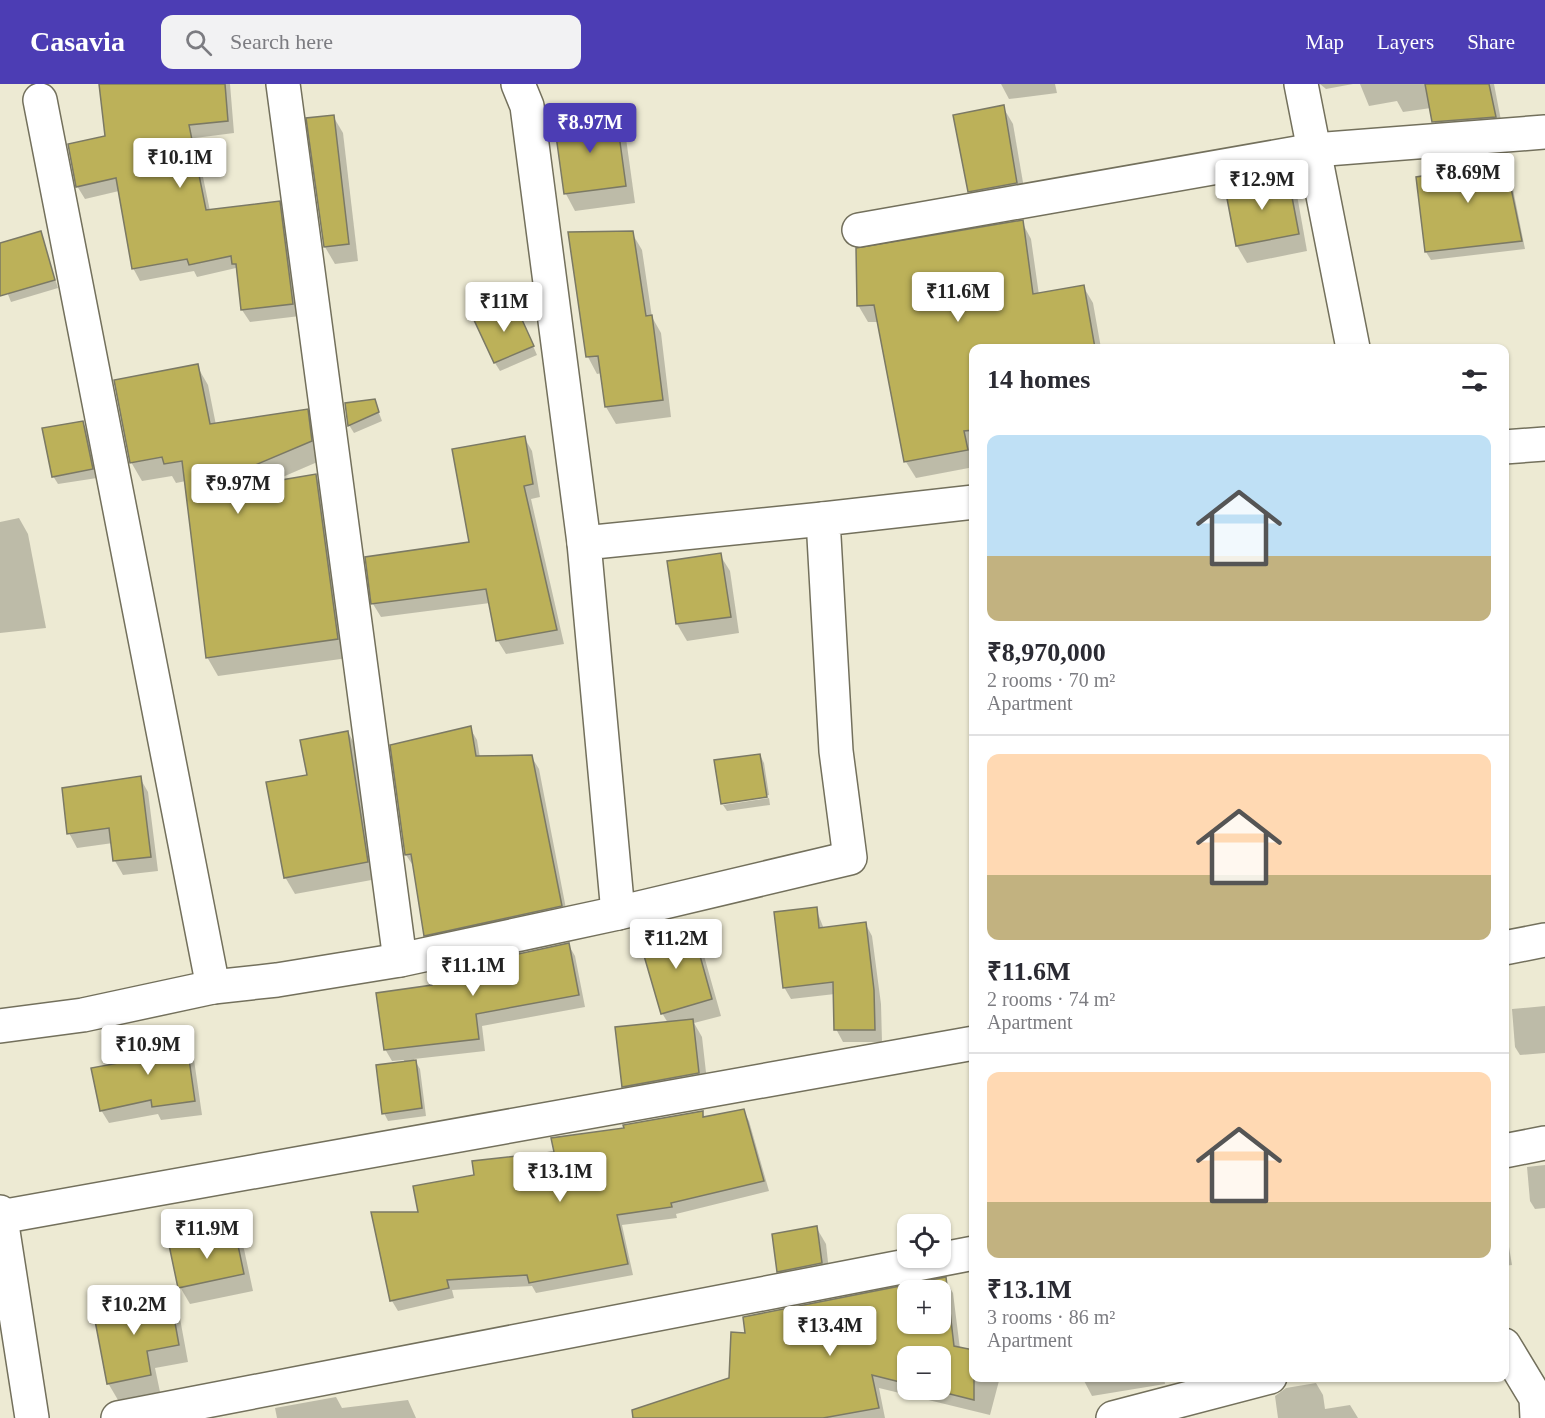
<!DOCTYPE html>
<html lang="en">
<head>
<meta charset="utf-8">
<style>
  body { margin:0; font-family:Georgia,serif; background:#f2f2f3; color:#2b2b33; height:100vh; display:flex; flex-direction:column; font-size:22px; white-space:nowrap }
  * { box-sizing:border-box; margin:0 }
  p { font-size:20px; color:#7c7c81 }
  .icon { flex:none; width:33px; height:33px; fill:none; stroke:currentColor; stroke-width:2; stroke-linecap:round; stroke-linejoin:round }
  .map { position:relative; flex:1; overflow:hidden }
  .sheet { position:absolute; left:969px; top:260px; width:540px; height:1038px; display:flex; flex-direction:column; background:#fff; border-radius:12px; box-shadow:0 2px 4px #0004 }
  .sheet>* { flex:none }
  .fabs { position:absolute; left:897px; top:1130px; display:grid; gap:12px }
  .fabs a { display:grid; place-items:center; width:54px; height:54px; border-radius:12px; background:#fff; box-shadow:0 2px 4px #0004; font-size:30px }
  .price { position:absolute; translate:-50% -51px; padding:0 14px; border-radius:6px; background:#fff; color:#222; font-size:20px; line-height:39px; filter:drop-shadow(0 2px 3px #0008) }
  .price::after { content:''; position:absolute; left:50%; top:36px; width:18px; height:14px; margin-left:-9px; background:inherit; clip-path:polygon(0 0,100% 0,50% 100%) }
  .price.on { background:#4c3db4; color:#fff }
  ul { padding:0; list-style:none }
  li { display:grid; align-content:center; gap:12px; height:318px; padding:0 18px }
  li+li { border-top:2px solid #e1e1e2 }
  li span { display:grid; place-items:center; height:186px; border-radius:12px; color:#555 }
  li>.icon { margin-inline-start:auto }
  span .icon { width:108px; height:108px; fill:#fffc; stroke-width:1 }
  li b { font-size:26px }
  h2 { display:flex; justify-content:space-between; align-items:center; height:72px; padding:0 18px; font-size:26px }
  header { display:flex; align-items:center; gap:36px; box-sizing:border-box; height:84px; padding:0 30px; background:#4c3db4; color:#fff }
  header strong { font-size:28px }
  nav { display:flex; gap:33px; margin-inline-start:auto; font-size:21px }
  .search { width:420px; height:54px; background:#f2f2f3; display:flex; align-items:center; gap:15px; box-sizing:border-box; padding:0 21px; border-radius:12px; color:#7c7c81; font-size:22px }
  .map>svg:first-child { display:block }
  .shadow { fill:#0003; fill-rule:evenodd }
  .building { fill:#bcb159; stroke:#7b7964; stroke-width:1.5; fill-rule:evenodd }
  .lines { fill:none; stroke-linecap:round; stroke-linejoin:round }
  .street-casing { stroke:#73705c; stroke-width:36 }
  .street { stroke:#fff; stroke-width:33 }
</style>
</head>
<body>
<header>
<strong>Casavia</strong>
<div class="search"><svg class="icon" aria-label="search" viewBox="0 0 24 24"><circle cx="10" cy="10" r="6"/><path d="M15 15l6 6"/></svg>Search here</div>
<nav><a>Map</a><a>Layers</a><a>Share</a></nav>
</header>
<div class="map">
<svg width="1545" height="1334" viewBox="0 0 1545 1334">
  <rect width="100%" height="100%" fill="#edead3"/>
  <!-- shadow -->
  <g class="shadow">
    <polygon points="100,0 230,0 234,49 195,54 210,127 279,119 286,131 300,232 250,238 242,226 236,184 197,193 194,187 140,197 133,184 119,107 85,115 77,102 107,54"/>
    <polygon points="1001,0 1055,0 1057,9 1009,15"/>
    <polygon points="1320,0 1353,0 1326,5"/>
    <polygon points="1360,0 1494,0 1503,47 1442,51 1434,37 1431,24 1403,28 1397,17 1369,22"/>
    <polygon points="1003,23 1013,40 1026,116 979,124 969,107"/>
    <polygon points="616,31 625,47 635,119 575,127 566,110 556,38"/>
    <polygon points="333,32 343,49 358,177 335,180 325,163"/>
    <polygon points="1504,72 1508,80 1525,165 1431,176 1426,168"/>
    <polygon points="1287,94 1297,111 1307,167 1247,179 1237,162 1227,105"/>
    <polygon points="1022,138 1031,155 1039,211 1083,202 1093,219 1101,264 974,264 974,383 916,394 906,378 879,238 868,238 858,221"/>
    <polygon points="40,149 58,204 11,218 0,190 0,161"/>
    <polygon points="632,149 642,166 652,233 661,249 671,333 616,340 606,323 602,289 597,290 588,273"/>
    <polygon points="518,228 537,271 500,287 495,279"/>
    <polygon points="197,282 208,301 216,341 307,327 318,346 322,376 271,398 315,391 326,410 348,574 218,592 207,573 186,397 176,399 172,392 142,397 131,378"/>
    <polygon points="374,316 382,337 354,349 349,341"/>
    <polygon points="83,338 87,347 97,394 58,400 53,392"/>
    <polygon points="524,353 532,367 540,413 531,415 564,560 506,570 498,557 490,519 381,533 373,520 470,459"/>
    <polygon points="19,434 28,450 46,544 0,549 0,438"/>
    <polygon points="720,471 730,487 739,549 687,557 677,540 668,478"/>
    <polygon points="470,644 477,656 480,674 531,672 539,685 568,835 433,864 426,851 414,783 406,771"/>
    <polygon points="348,648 357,665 377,795 295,810 285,793"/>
    <polygon points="760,671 764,679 769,711 723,718 723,721 716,678"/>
    <polygon points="140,694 148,708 158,787 123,791 115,777 113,759 77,764 69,749"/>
    <polygon points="769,714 770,721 727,727 723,721"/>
    <polygon points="816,825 824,845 865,839 872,852 881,920 882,958 843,958 836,945 835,910 791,915 784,903"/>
    <polygon points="691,845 701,861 721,932 694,939 702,953 708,1006 633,1019 624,1002 668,939 662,929"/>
    <polygon points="568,860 575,872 585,923 482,942 485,967 414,975 420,985 426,1032 388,1037 384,1029 404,979 404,976 392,977 385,965 434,902"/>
    <polygon points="1545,922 1545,969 1520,971 1515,963 1512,925"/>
    <polygon points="185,949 192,962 202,1031 161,1036 158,1030 109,1039 101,1026 147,975"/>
    <polygon points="743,1026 749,1037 769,1107 676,1130 677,1134 622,1141 633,1191 536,1209 532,1202 452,1206 454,1214 398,1227 392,1217 420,1130 476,1092 625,1045 702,1028 705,1034"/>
    <polygon points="1545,1081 1545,1124 1535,1125 1530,1117 1527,1083"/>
    <polygon points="1504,1133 1512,1181 1504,1182"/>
    <polygon points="816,1143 826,1160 830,1196 788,1204 779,1187"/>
    <polygon points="234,1149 244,1165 253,1207 190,1220 180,1203"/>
    <path d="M945,1195l8,14 7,56 14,28h26l-10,38 -111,-27 6,30h-208l54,-39 15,-45zM908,1206h32v33h-32zM908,1272h32v33h-32z"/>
    <polygon points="169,1213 179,1229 188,1278 155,1284 160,1308 118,1316 108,1299"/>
    <polygon points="1082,1293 1164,1293 1165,1300 1092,1312"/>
    <polygon points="1316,1299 1323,1311 1325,1325 1350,1321 1358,1334 1278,1334 1275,1312 1286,1304"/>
    <polygon points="336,1313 342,1324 408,1316 416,1334 277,1334 275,1324"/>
  </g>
  <!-- building -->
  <g class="building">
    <polygon points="99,0 225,0 228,37 189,41 206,126 280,117 293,220 241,226 236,180 232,180 231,172 189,181 187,175 132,185 116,94 76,103 68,60 105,52"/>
    <polygon points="1425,0 1489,0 1496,33 1432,38"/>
    <polygon points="1004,21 1017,99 968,108 953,31"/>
    <polygon points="616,29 626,102 564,110 554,37"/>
    <polygon points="334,31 349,160 324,163 306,34"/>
    <polygon points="1504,70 1522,157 1425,168 1416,93 1442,89 1439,75"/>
    <polygon points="1288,92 1299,150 1236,162 1225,104"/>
    <polygon points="1023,136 1033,210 1084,201 1095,264 974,264 974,346 964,347 968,366 904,378 874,221 857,222 856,164"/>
    <polygon points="41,147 55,196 0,212 0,159"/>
    <polygon points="633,147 646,232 652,231 663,316 605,323 598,272 586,273 568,148"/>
    <polygon points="514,218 534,262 494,279 474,236"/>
    <polygon points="198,280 210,340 308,325 312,357 241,387 246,402 316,390 338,555 206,574 182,377 164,380 162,373 130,379 114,296"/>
    <polygon points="375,315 379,328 348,342 345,319"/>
    <polygon points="83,337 93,385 52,393 42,344"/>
    <polygon points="525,352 533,400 524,402 557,546 496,557 486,505 371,520 365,473 469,458 452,365"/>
    <polygon points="721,469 731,533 676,540 667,477"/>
    <polygon points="471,642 476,672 532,671 562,822 424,852 411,770 405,771 390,661"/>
    <polygon points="348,647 368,778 284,794 266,698 307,691 300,656"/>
    <polygon points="760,670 767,713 721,720 714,676"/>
    <polygon points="141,692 151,773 113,777 109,744 67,750 62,704"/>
    <polygon points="817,823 819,844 866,838 874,906 875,946 834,946 833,898 783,904 774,828"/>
    <polygon points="692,843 712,915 661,930 640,858"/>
    <polygon points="569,859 579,911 476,930 479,955 384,966 376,909 432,901 430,889"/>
    <polygon points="693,935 699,989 622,1003 615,943"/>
    <polygon points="185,947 195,1017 152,1023 151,1016 100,1027 91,984 146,974 143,953"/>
    <polygon points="416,976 422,1024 382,1030 376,981"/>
    <polygon points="744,1025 764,1097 671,1119 672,1123 617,1131 628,1180 529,1199 527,1191 447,1196 449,1204 390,1217 371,1128 418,1128 413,1102 474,1091 472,1077 554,1068 551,1054 624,1044 623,1041 703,1027 703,1033"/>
    <polygon points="817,1142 822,1179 777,1188 772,1150"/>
    <polygon points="235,1147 244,1190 178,1204 169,1161"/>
    <path d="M946,1193l8,69 20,4v50l-44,-11h10v-33h-32v28l-36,-9 7,33 -56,10h-190l-1,-8 97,-32 2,-46 14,1 -2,-16zM908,1206h32v33h-32z"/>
    <polygon points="170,1211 179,1261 147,1267 151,1291 107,1300 93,1226"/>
  </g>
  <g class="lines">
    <defs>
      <g id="street">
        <polyline points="283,0 400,876"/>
        <polyline points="518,0 527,22 584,459"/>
        <polyline points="1301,0 1353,264"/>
        <polyline points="40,16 213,903"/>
        <polyline points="859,146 1314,66 1545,48"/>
        <polyline points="1504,363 1545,360"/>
        <polyline points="618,829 584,459 823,435"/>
        <polyline points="1504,864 1545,856"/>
        <polyline points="0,942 83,931 213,903 277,896 400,876 618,829 850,774 836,667 823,435 974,418"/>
        <polyline points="1504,1067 1545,1059"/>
        <polyline points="0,1128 32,1334"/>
        <polyline points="0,1133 974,959"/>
        <polyline points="1504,1261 1536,1314 1537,1334"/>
        <polyline points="118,1334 974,1169"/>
        <polyline points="1113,1334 1270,1293"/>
      </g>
    </defs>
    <!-- street casing -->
    <use href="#street" class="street-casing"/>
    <!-- street -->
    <use href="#street" class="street"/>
  </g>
</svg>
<div class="fabs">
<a><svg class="icon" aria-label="locate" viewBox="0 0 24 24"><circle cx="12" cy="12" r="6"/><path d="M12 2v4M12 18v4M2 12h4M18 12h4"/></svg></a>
<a>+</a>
<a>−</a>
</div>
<b class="price on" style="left:590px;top:70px">₹8.97M</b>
<b class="price" style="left:180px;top:105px">₹10.1M</b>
<b class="price" style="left:1468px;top:120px">₹8.69M</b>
<b class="price" style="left:1262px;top:127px">₹12.9M</b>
<b class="price" style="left:958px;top:239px">₹11.6M</b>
<b class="price" style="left:504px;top:249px">₹11M</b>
<b class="price" style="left:238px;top:431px">₹9.97M</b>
<b class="price" style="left:676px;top:886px">₹11.2M</b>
<b class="price" style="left:473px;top:913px">₹11.1M</b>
<b class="price" style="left:148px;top:992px">₹10.9M</b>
<b class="price" style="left:560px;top:1119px">₹13.1M</b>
<b class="price" style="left:207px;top:1176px">₹11.9M</b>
<b class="price" style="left:134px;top:1252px">₹10.2M</b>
<b class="price" style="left:830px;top:1273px">₹13.4M</b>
<section class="sheet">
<h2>14 homes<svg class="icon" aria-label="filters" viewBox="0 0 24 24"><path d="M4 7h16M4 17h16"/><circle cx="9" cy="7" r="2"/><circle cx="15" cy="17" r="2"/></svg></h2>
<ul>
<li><span style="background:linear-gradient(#bfe0f5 65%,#c2b280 0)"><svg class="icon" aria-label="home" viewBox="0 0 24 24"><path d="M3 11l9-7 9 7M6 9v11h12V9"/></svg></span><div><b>₹8,970,000</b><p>2 rooms · 70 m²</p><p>Apartment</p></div></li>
<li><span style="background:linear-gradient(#ffd9b3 65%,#c2b280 0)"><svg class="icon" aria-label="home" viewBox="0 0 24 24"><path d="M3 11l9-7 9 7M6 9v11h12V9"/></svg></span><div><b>₹11.6M</b><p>2 rooms · 74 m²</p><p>Apartment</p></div></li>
<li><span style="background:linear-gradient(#ffd9b3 70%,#c2b280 0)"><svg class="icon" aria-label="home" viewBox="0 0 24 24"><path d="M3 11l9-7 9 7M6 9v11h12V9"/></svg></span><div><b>₹13.1M</b><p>3 rooms · 86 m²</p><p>Apartment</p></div></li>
</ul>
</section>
</div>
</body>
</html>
